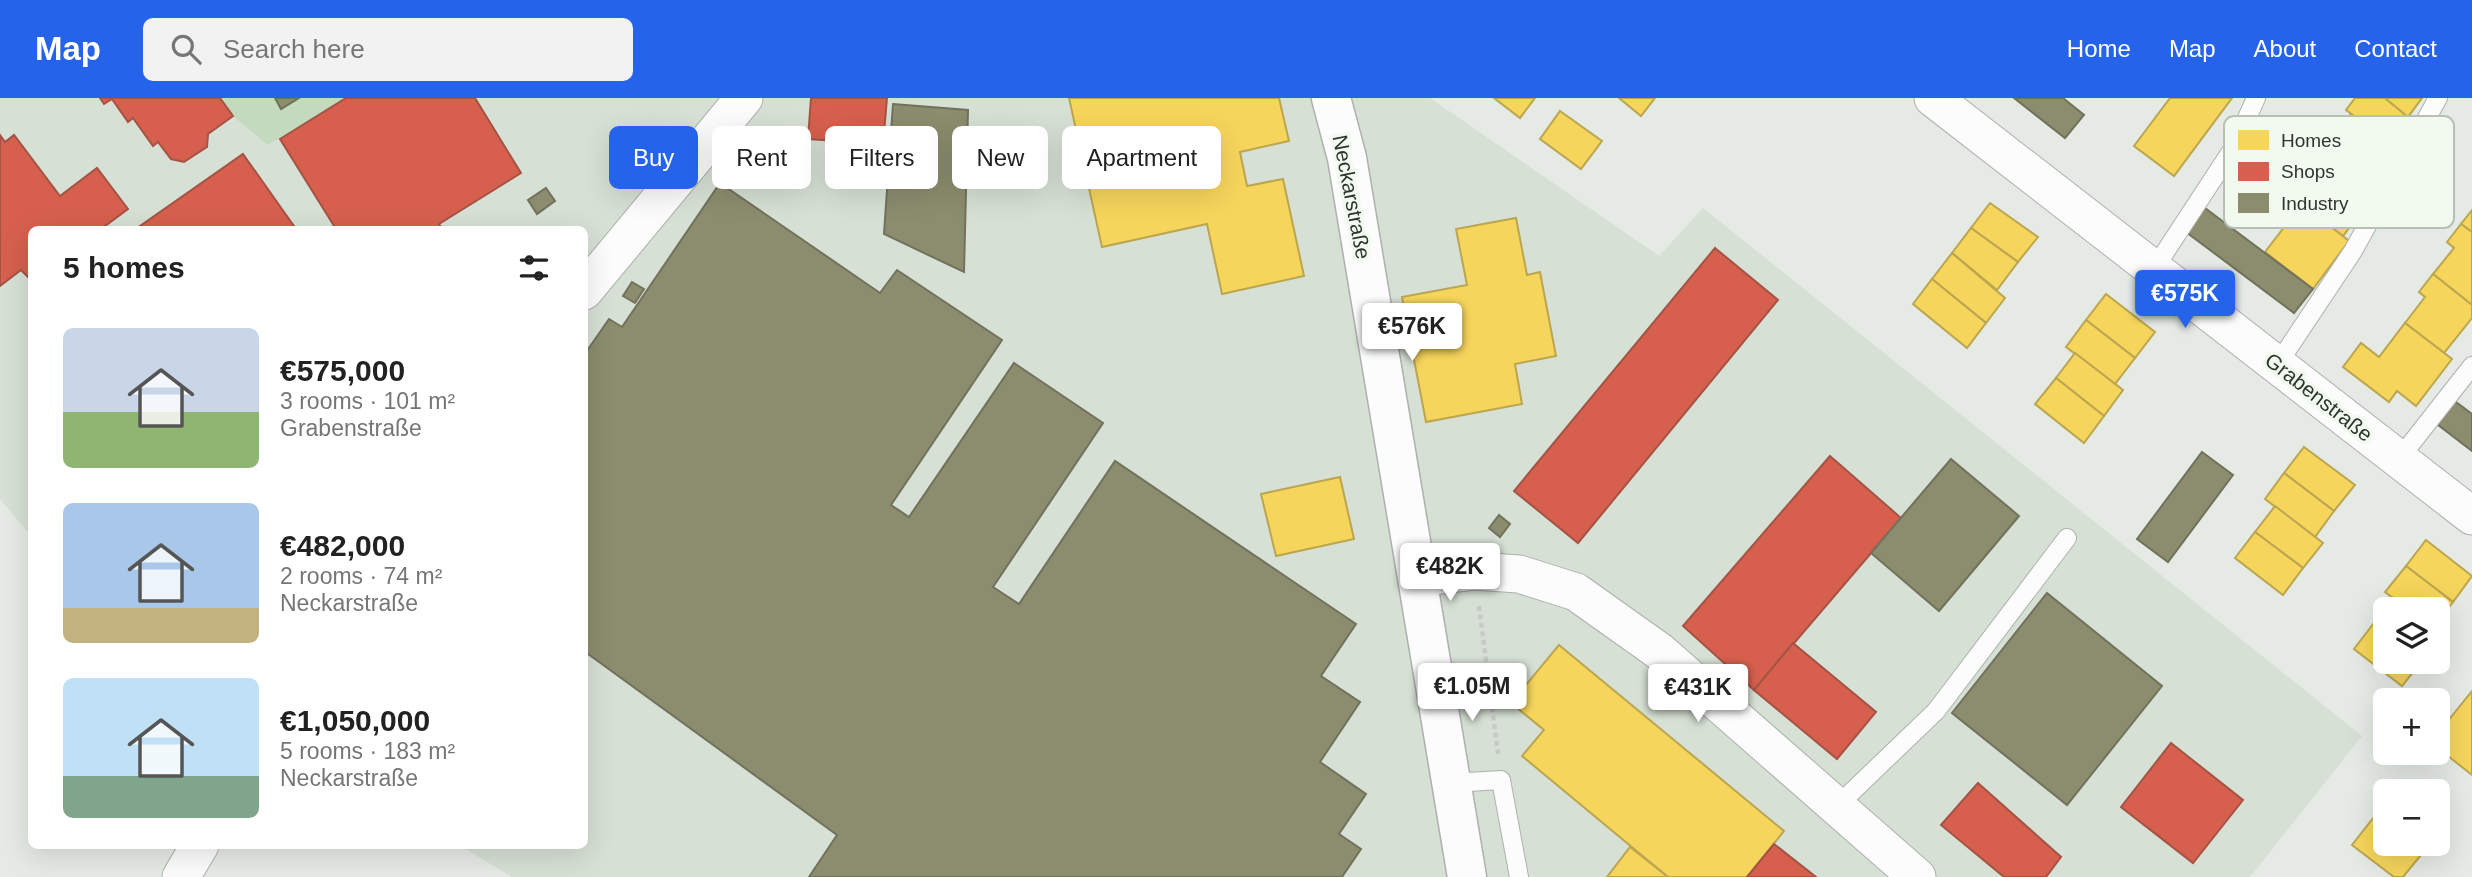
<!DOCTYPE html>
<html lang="en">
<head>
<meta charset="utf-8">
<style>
  body { margin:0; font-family:Helvetica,sans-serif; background:#f2f2f2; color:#222; height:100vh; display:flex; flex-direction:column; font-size:26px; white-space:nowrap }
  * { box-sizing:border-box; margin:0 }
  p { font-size:23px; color:#767676 }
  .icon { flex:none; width:38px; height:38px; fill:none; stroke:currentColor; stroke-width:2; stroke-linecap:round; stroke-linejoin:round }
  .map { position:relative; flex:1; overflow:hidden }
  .sheet { position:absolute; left:28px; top:128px; width:560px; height:623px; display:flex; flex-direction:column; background:#fff; border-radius:10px; box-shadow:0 7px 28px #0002 }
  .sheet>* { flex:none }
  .top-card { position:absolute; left:609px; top:28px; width:665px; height:63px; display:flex; gap:14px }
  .controls { position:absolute; left:2373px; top:499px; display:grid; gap:14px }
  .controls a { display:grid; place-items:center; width:77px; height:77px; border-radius:10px; background:#fff; box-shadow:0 7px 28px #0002; font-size:35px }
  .price { position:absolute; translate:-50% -60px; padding:0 16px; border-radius:7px; background:#fff; color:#222; font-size:23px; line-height:46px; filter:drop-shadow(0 2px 4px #0008) }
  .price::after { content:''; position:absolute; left:50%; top:42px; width:21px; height:16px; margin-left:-10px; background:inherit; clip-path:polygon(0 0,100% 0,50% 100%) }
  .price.on { background:#2563eb; color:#fff }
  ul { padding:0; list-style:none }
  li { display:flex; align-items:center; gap:21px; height:175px; padding:0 35px }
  li span { display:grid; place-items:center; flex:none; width:196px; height:140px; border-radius:10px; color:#555 }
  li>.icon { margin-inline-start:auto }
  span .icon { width:84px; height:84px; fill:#fffc; stroke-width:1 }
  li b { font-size:30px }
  h2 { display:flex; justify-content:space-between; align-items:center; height:84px; padding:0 35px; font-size:30px }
  .pill { padding:0 24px; border-radius:10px; background:#fff; box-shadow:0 7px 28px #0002; font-size:24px; line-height:63px }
  .pill.on { background:#2563eb; color:#fff }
  header { display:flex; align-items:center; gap:42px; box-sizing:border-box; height:98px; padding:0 35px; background:#2563eb; color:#fff }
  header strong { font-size:33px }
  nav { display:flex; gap:38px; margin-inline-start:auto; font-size:24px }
  .search { width:490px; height:63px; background:#f2f2f2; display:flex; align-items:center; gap:18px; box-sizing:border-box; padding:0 24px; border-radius:10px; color:#767676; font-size:26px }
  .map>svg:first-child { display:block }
  .built { fill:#d6e0d4 }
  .green { fill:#c3dabe }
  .homes { fill:#f6d55c; stroke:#bba54f; stroke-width:2 }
  .shops { fill:#d6604d; stroke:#a45345; stroke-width:2 }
  .industry { fill:#8c8c6e; stroke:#71725c; stroke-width:2 }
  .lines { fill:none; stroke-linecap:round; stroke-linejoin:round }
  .service-casing { stroke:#adb1ad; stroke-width:20 }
  .minor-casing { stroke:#adb1ad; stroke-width:39 }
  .secondary-casing { stroke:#adb1ad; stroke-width:41 }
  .path { stroke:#c8cac8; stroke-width:4.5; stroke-dasharray:5 3.5; stroke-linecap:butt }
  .service { stroke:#fbfcfb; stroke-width:18 }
  .minor { stroke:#fbfcfb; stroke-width:37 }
  .secondary { stroke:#fbfcfb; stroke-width:38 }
  .labels { text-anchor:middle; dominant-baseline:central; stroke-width:7; stroke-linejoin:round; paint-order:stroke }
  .street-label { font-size:21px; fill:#313531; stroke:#f2faf0 }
  .key { fill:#f2faf0; stroke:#b8bfb7; stroke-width:2 }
  .key-label { font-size:19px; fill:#313531 }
</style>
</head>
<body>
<header>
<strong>Map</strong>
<div class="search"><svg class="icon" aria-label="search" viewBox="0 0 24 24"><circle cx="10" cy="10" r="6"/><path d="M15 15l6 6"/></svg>Search here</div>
<nav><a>Home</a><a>Map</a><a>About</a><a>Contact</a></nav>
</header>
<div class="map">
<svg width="2472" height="779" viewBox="0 0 2472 779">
  <rect width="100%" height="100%" fill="#e5eae5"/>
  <!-- built -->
  <polygon class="built" points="0,0 1430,0 1659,158 1703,110 2362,638 2250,779 512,779 459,747 584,747 584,131 32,131 31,438 0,401"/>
  <!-- green -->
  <polygon class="green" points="220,0 275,0 281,10 299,0 346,0 268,47 233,18"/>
  <!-- homes -->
  <g class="homes">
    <polygon points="1069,0 1279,0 1289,43 1240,54 1247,88 1283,81 1304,178 1222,196 1207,126 1102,149"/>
    <polygon points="1494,0 1535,0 1520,20"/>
    <polygon points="1619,0 1655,0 1641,18"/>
    <polygon points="2170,0 2232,0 2174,78 2134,48"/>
    <polygon points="2355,0 2385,0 2412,22 2393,47 2346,12"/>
    <polygon points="2385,0 2422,0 2408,19"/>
    <polygon points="1560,13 1602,43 1581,71 1540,41"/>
    <polygon points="2351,16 2397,49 2376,78 2331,44"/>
    <polygon points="2319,75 2364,110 2343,138 2297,103"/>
    <polygon points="1990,105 2038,139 2018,164 1971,130"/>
    <polygon points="2302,106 2349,143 2313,191 2265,154"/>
    <polygon points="2472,112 2472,134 2461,126"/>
    <polygon points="1516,120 1527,177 1540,174 1556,258 1515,266 1522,306 1426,324 1402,199 1467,187 1456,131"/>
    <polygon points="2461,126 2472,134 2472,207 2433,176 2454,150 2447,144"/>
    <polygon points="1971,130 2018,164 1997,192 1952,155"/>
    <polygon points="1952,155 2005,200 1986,225 1932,181"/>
    <polygon points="2433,176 2472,207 2472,220 2444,255 2405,225 2425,199 2419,194"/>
    <polygon points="1932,181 1986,225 1967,250 1913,206"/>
    <polygon points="2106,196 2155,234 2135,260 2086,222"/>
    <polygon points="2086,222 2135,260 2115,286 2066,249"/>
    <polygon points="2405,225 2452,261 2416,308 2397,293 2389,304 2343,269 2361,245 2379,259"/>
    <polygon points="2075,255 2123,292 2104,318 2056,280"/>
    <polygon points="2056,280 2104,318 2084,345 2035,306"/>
    <polygon points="2304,349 2355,387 2334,413 2284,375"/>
    <polygon points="2284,375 2334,413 2315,439 2265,401"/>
    <polygon points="1340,379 1354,441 1276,458 1261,396"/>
    <polygon points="2275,408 2323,445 2303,470 2255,434"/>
    <polygon points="2255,434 2303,470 2283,497 2235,460"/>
    <polygon points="2426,442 2472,478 2453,504 2406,468"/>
    <polygon points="2406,468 2453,504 2438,524 2438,511 2408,511 2385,494"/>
    <polygon points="2394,500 2408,511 2385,511 2385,534 2374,525"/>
    <polygon points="2374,525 2385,534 2385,564 2421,564 2402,588 2354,551"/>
    <polygon points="1559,547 1784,733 1747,779 1668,779 1522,658 1544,632 1511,605"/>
    <polygon points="2472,593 2472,677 2438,650 2438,635"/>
    <polygon points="2385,705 2385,746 2430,746 2403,779 2394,779 2352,747"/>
    <polygon points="2438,719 2446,725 2438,735"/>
    <polygon points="1630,749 1668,779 1607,779"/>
  </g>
  <!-- shops -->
  <g class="shops">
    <polygon points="100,0 220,0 233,18 208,36 207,49 184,64 171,61 158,44 153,48 133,20 128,24 112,1 104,6"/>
    <polygon points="346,0 475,0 521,75 439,126 442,131 336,131 280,41"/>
    <polygon points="811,0 887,0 883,46 808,41"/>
    <polygon points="0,37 5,44 14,37 60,98 97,70 128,111 101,131 32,131 32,183 21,172 0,188"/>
    <polygon points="243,56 296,131 142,131 140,128"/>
    <polygon points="1715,150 1778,202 1578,445 1514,393"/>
    <polygon points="1830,358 1901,420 1754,592 1683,528"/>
    <polygon points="1793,545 1876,614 1837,661 1754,592"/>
    <polygon points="2171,645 2243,702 2193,765 2121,709"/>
    <polygon points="1978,685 2061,759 2046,779 2004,779 1941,727"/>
    <polygon points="1774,746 1816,779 1747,779"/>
  </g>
  <!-- industry -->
  <g class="industry">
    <polygon points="275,0 299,0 281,11"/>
    <polygon points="2014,0 2063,0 2084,17 2065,40"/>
    <polygon points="893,6 968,12 964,174 884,136"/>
    <polygon points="720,85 880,195 897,172 1002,242 891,407 909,419 1014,265 1103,325 993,489 1019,506 1115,363 1356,526 1321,578 1360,604 1320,664 1366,696 1339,736 1361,751 1342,779 809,779 837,737 584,553 584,257 609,221 622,229"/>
    <polygon points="546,90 555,103 537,116 528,102"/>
    <polygon points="2205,110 2313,191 2294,215 2186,134"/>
    <polygon points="632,184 644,191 635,205 623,198"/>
    <polygon points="2452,301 2472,316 2472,353 2433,323"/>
    <polygon points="2202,354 2233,377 2168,464 2137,441"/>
    <polygon points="1951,361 2019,418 1939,513 1871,455"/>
    <polygon points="1499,417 1510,426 1500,439 1489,430"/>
    <polygon points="2047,495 2162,588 2067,707 1952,615"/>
  </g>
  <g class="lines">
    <defs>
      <g id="service">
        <polyline points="2154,171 2234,49 2256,0"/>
        <polyline points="2277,267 2353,153 2438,0"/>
        <polyline points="2399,361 2472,268"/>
        <polyline points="1452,685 1501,682 1519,779"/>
        <polyline points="1836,709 1936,613 2067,440"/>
      </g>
      <g id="minor">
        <polyline points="1933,0 2472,418"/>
        <polyline points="584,193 744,0"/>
        <polyline points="1418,480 1475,473 1519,476 1576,494 1659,553 1917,779"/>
        <polyline points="181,779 200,747"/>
      </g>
      <polyline id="secondary" points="1331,0 1347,60 1467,779"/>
    </defs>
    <!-- service casing -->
    <use href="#service" class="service-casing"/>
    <!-- minor casing -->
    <use href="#minor" class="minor-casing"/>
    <!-- secondary casing -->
    <use href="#secondary" class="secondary-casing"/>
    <!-- path -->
    <polyline class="path" points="1479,508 1498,656"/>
    <!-- service -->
    <use href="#service" class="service"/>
    <!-- minor -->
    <use href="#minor" class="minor"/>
    <!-- secondary -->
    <use href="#secondary" class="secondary"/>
  </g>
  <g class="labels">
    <!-- street labels -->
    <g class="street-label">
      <text transform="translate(1352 99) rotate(79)">Neckarstraße</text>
      <text transform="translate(2319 299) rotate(38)">Grabenstraße</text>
    </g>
  </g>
  <!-- legend -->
  <rect x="2224" y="18" width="230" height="112" rx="10" class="key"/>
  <rect x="2238" y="32" width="31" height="20" fill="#f6d55c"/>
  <rect x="2238" y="64" width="31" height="19" fill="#d6604d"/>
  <rect x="2238" y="95" width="31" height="20" fill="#8c8c6e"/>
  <g class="key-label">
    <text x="2281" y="49">Homes</text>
    <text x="2281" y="80">Shops</text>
    <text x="2281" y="112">Industry</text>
  </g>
</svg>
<div class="controls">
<a><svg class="icon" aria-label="layers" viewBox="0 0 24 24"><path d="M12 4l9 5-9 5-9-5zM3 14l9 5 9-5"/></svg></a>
<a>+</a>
<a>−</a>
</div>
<b class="price on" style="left:2185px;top:232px">€575K</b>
<b class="price" style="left:1412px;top:265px">€576K</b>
<b class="price" style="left:1450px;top:505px">€482K</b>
<b class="price" style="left:1472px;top:625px">€1.05M</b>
<b class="price" style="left:1698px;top:626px">€431K</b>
<div class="top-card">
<a class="pill on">Buy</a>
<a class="pill">Rent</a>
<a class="pill">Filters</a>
<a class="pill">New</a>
<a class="pill">Apartment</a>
</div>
<section class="sheet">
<h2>5 homes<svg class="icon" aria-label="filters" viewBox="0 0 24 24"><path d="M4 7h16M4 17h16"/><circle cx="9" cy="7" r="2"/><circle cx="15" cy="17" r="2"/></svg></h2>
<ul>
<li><span style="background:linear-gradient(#c9d6e8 60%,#8fb573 0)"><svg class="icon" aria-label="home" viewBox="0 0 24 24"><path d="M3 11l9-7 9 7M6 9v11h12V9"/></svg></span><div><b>€575,000</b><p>3 rooms · 101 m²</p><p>Grabenstraße</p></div></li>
<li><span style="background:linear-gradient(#a9c7e8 75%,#c2b280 0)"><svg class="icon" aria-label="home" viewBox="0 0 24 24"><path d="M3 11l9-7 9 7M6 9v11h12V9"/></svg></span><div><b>€482,000</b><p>2 rooms · 74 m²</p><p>Neckarstraße</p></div></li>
<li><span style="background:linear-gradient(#bfe0f5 70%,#7fa58c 0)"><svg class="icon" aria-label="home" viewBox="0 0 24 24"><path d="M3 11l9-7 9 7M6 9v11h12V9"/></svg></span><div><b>€1,050,000</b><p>5 rooms · 183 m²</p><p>Neckarstraße</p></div></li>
</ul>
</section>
</div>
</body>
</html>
